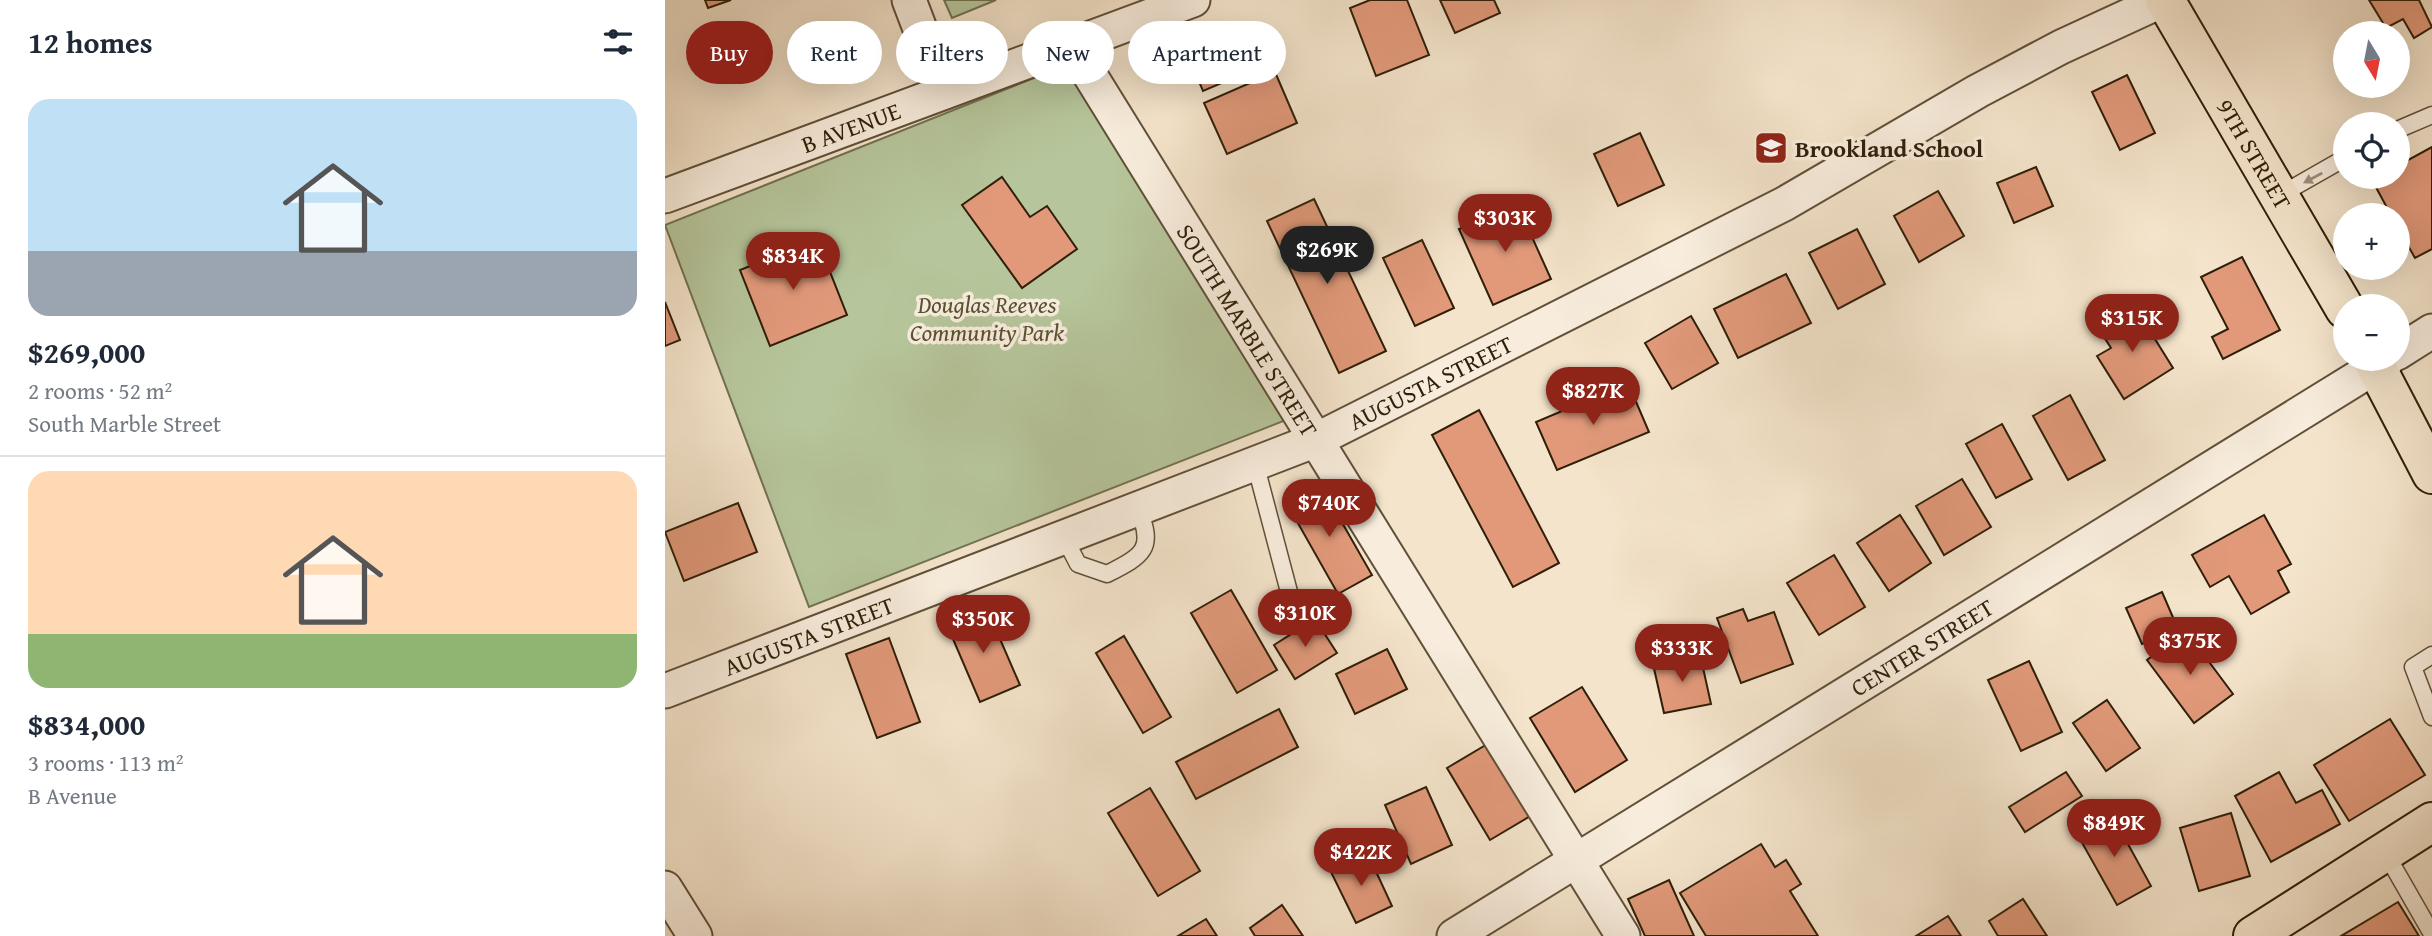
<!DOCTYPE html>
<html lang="en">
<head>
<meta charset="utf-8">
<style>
  body { margin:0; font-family:"Gentium Book Plus",serif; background:#f2f2f3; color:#1f2937; height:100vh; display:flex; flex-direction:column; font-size:26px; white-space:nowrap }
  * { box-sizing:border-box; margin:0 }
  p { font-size:23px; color:#747a83 }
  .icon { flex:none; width:38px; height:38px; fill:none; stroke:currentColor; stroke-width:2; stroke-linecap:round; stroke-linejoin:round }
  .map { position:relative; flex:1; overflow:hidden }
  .panel { display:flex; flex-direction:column; background:#fff; width:665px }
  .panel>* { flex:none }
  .hud { position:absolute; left:21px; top:21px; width:665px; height:63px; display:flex; gap:14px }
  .needle { width:46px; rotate:170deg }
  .buttons { position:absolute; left:1668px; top:21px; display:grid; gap:14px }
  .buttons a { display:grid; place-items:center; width:77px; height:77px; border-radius:50%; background:#fff; box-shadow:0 7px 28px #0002; font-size:35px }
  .price { position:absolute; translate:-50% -60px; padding:0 16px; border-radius:24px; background:#8f2418; color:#fff; font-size:23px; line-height:46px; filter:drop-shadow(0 2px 4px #0008) }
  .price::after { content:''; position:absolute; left:50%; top:42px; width:21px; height:16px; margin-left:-10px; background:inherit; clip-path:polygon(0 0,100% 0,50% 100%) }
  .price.current { background:#222; color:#fff }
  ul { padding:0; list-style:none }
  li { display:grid; align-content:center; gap:14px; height:371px; padding:0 28px }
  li+li { border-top:2px solid #e0e1e3 }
  li span { display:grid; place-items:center; height:217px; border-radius:21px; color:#555 }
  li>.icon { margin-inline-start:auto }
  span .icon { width:126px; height:126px; fill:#fffc; stroke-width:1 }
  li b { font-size:30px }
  h2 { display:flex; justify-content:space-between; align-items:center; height:84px; padding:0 28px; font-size:30px }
  .chip { padding:0 24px; border-radius:32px; background:#fff; box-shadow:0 7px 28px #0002; font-size:24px; line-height:63px }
  .chip.current { background:#8f2418; color:#fff }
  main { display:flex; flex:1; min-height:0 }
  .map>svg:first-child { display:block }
  .green { fill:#b6c59b; stroke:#727252; stroke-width:2 }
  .building { fill:#e1997a; stroke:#2f1f08; stroke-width:2 }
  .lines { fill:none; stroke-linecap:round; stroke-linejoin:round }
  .lane-casing { stroke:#605039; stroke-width:19 }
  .street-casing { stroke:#605039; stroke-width:37 }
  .primary-casing { stroke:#2f1f08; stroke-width:42 }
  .lane { stroke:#f8eddd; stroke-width:16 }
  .street { stroke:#f8eddd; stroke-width:33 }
  .primary { stroke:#f4e4cb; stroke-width:38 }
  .oneway { fill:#9e907d }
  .labels { text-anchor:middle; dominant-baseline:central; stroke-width:7; stroke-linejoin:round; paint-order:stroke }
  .street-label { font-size:24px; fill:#2f1f08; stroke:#f8eddd }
  .poi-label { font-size:24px; font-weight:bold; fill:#2f1f08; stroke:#f8eddd; text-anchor:start }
  .park-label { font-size:24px; font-style:italic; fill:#585134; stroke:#f8eddd }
</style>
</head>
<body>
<main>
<section class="panel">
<h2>12 homes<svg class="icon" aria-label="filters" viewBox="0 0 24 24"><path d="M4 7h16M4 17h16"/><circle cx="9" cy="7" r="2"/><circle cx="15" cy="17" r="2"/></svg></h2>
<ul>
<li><span style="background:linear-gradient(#bfe0f5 70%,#9aa5b1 0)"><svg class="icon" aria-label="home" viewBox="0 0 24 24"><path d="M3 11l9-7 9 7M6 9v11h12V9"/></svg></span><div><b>$269,000</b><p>2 rooms · 52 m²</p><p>South Marble Street</p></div></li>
<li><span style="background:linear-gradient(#ffd9b3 75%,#8fb573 0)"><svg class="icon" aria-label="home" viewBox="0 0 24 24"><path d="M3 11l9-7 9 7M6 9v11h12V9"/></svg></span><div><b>$834,000</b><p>3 rooms · 113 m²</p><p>B Avenue</p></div></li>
</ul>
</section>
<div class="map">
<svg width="1767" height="936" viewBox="0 0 1767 936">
  <rect width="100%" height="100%" fill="#f4e4cb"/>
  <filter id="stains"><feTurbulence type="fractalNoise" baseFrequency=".00286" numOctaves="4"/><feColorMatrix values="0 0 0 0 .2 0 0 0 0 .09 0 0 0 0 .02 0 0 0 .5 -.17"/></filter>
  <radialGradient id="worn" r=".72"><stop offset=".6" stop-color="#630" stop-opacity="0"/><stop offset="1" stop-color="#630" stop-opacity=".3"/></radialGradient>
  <!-- green -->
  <g class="green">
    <polygon points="279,0 331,0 287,18"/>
    <polygon points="399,66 409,67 626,418 144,607 0,225"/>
  </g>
  <!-- building -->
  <g class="building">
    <polygon points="40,0 66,0 43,8"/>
    <polygon points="705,0 742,0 764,55 711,76 685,8"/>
    <polygon points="775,0 829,0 835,13 790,33"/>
    <polygon points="1704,0 1754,0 1767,27 1749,38 1738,19 1721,28"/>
    <polygon points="583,23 601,64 538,91 521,51"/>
    <polygon points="610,72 632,123 562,154 539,103"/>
    <polygon points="1462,75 1490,133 1455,150 1427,92"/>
    <polygon points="975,133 999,185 953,206 929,154"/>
    <polygon points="1767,147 1767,249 1750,258 1732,226 1732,215 1726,215 1707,180 1732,177 1732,166"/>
    <polygon points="1371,167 1388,206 1349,223 1332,183"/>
    <polygon points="337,177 365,217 382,206 412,249 357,288 297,205"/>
    <polygon points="1273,191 1299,236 1254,262 1229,216"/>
    <polygon points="649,199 721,351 674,373 602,221"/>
    <polygon points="852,204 886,279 828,305 794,229"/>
    <polygon points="1192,229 1220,284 1173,309 1144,253"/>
    <polygon points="152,239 182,315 105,346 75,270"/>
    <polygon points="757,240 789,308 750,326 718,258"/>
    <polygon points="1577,257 1615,330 1558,359 1547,337 1563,329 1536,277"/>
    <polygon points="1121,274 1146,323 1073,358 1049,309"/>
    <polygon points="0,302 15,340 0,346"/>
    <polygon points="1470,307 1508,368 1459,399 1432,356 1446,348 1434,329"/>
    <polygon points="1026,316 1053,363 1007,389 980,343"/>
    <polygon points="963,383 984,432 892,470 871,422"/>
    <polygon points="1405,395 1440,460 1403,480 1368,416"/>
    <polygon points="814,410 894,563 848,587 767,435"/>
    <polygon points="1337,424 1367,479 1331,498 1301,444"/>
    <polygon points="1297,479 1326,527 1279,555 1251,506"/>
    <polygon points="655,484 707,575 673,594 621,502"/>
    <polygon points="73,503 92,552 19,581 0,532"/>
    <polygon points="1235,515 1266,563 1224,591 1192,543"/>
    <polygon points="1599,515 1626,564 1613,571 1624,592 1586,614 1564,576 1545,587 1527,555"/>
    <polygon points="1169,555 1200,607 1154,635 1122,583"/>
    <polygon points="566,590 612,670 572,693 526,613"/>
    <polygon points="1497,592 1513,629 1477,644 1461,608"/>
    <polygon points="322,609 355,685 315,702 282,625"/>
    <polygon points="1078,609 1083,621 1109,612 1128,664 1076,683 1052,618"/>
    <polygon points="650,619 672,653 630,679 609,645"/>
    <polygon points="1521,631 1568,694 1529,723 1482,660"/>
    <polygon points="459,636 506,717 478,733 431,653"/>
    <polygon points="224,638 255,722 212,738 181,654"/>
    <polygon points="722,649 742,689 690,714 671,674"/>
    <polygon points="1035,654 1046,704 999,713 988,664"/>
    <polygon points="1364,661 1397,732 1356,751 1323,680"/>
    <polygon points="917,687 962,760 910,792 865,718"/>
    <polygon points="1442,700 1475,748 1441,771 1408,723"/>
    <polygon points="614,709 633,747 531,799 511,762"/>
    <polygon points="1725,719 1760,775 1684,821 1649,765"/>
    <polygon points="824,743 867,815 825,840 782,768"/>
    <polygon points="1401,772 1417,796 1360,832 1344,807"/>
    <polygon points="1614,772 1631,803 1657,790 1675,824 1606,862 1570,796"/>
    <polygon points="761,787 787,845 746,864 720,805"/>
    <polygon points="485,788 535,871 493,896 443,813"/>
    <polygon points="1446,813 1486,886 1452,905 1411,832"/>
    <polygon points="1566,813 1585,876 1534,891 1515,828"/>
    <polygon points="1096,844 1110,867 1121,860 1136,884 1125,891 1153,936 1041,936 1015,893"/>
    <polygon points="702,852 727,906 691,923 665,870"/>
    <polygon points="1004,880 1029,936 980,936 963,899"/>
    <polygon points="1358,899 1382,936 1333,936 1324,921"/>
    <polygon points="1733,902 1754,936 1676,936"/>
    <polygon points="617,905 638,936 590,936 585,928"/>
    <polygon points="1283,916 1296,936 1251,936"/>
    <polygon points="541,919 552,936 513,936"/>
  </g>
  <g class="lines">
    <defs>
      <g id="lane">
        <polyline points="1732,130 1767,115"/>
        <polyline points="1615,195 1680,158"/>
        <polyline points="590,463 628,607"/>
        <path d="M399,537l14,27 29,10c37,-19 48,-25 31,-66"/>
        <polyline points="1767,655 1748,667 1767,717"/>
        <polyline points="1720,852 1767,934"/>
      </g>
      <g id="street">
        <polyline points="244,0 279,92"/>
        <path id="s1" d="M407,46l551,890"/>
        <path id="s2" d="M0,196l528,-196"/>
        <polyline points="1732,353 1767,331"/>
        <path id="s3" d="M0,691l651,-251 468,-236 194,-113 83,-44 102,-47"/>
        <polyline points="0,888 30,936"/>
        <path id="s4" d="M789,936l934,-577"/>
      </g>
      <g id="primary">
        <path id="s5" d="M1500,0l180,309"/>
        <polyline points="1707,359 1767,474"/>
        <polyline points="1588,936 1767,822"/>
      </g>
    </defs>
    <!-- lane casing -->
    <use href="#lane" class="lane-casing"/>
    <!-- street casing -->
    <use href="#street" class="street-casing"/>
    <!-- primary casing -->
    <use href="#primary" class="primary-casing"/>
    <!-- lane -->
    <use href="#lane" class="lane"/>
    <!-- street -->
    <use href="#street" class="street"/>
    <!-- primary -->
    <use href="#primary" class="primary"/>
  </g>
  <!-- one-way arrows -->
  <defs><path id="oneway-solid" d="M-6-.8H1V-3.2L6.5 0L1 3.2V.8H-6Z" transform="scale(1.75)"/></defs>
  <use class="oneway" href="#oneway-solid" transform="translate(1648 178) rotate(152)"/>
  <!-- icons -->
  <defs>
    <symbol id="school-square" viewBox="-11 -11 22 22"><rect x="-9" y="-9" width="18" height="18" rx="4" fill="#8f2418" stroke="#f8eddd"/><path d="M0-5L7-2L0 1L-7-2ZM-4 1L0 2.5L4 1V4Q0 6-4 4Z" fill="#fff"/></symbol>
  </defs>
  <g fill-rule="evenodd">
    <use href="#school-square" x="1087" y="129" width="38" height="38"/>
  </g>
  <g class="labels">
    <!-- street labels -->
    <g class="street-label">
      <text stroke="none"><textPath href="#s2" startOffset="198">B AVENUE</textPath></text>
      <text stroke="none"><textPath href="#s5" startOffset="178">9TH STREET</textPath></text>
      <text stroke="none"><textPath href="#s1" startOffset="334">SOUTH MARBLE STREET</textPath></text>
      <text stroke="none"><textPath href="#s3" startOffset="826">AUGUSTA STREET</textPath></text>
      <text stroke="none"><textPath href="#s3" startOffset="154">AUGUSTA STREET</textPath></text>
      <text stroke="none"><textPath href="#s4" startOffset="550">CENTER STREET</textPath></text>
    </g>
    <!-- poi labels -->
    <g class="poi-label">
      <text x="1130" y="148">Brookland School</text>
    </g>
    <!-- park labels -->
    <g class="park-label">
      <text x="322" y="304">Douglas Reeves<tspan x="322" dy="28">Community Park</tspan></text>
    </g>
  </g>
  <rect width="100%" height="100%" filter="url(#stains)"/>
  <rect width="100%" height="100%" fill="url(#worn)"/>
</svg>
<div class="buttons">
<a><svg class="needle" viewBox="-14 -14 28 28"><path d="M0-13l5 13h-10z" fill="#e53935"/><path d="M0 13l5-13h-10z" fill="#747a83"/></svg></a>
<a><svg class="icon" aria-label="locate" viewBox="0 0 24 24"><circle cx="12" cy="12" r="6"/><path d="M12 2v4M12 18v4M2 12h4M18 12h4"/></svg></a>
<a>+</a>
<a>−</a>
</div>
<b class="price" style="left:840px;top:254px">$303K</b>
<b class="price current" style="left:662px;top:286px">$269K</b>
<b class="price" style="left:128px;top:292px">$834K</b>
<b class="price" style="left:1467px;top:354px">$315K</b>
<b class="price" style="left:928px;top:427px">$827K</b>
<b class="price" style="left:664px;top:539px">$740K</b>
<b class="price" style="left:640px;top:649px">$310K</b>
<b class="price" style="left:318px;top:655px">$350K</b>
<b class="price" style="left:1525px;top:677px">$375K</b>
<b class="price" style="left:1017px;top:684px">$333K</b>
<b class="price" style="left:1449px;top:859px">$849K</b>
<b class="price" style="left:696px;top:888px">$422K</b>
<div class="hud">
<a class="chip current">Buy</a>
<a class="chip">Rent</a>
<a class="chip">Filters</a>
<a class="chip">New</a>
<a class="chip">Apartment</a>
</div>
</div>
</main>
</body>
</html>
